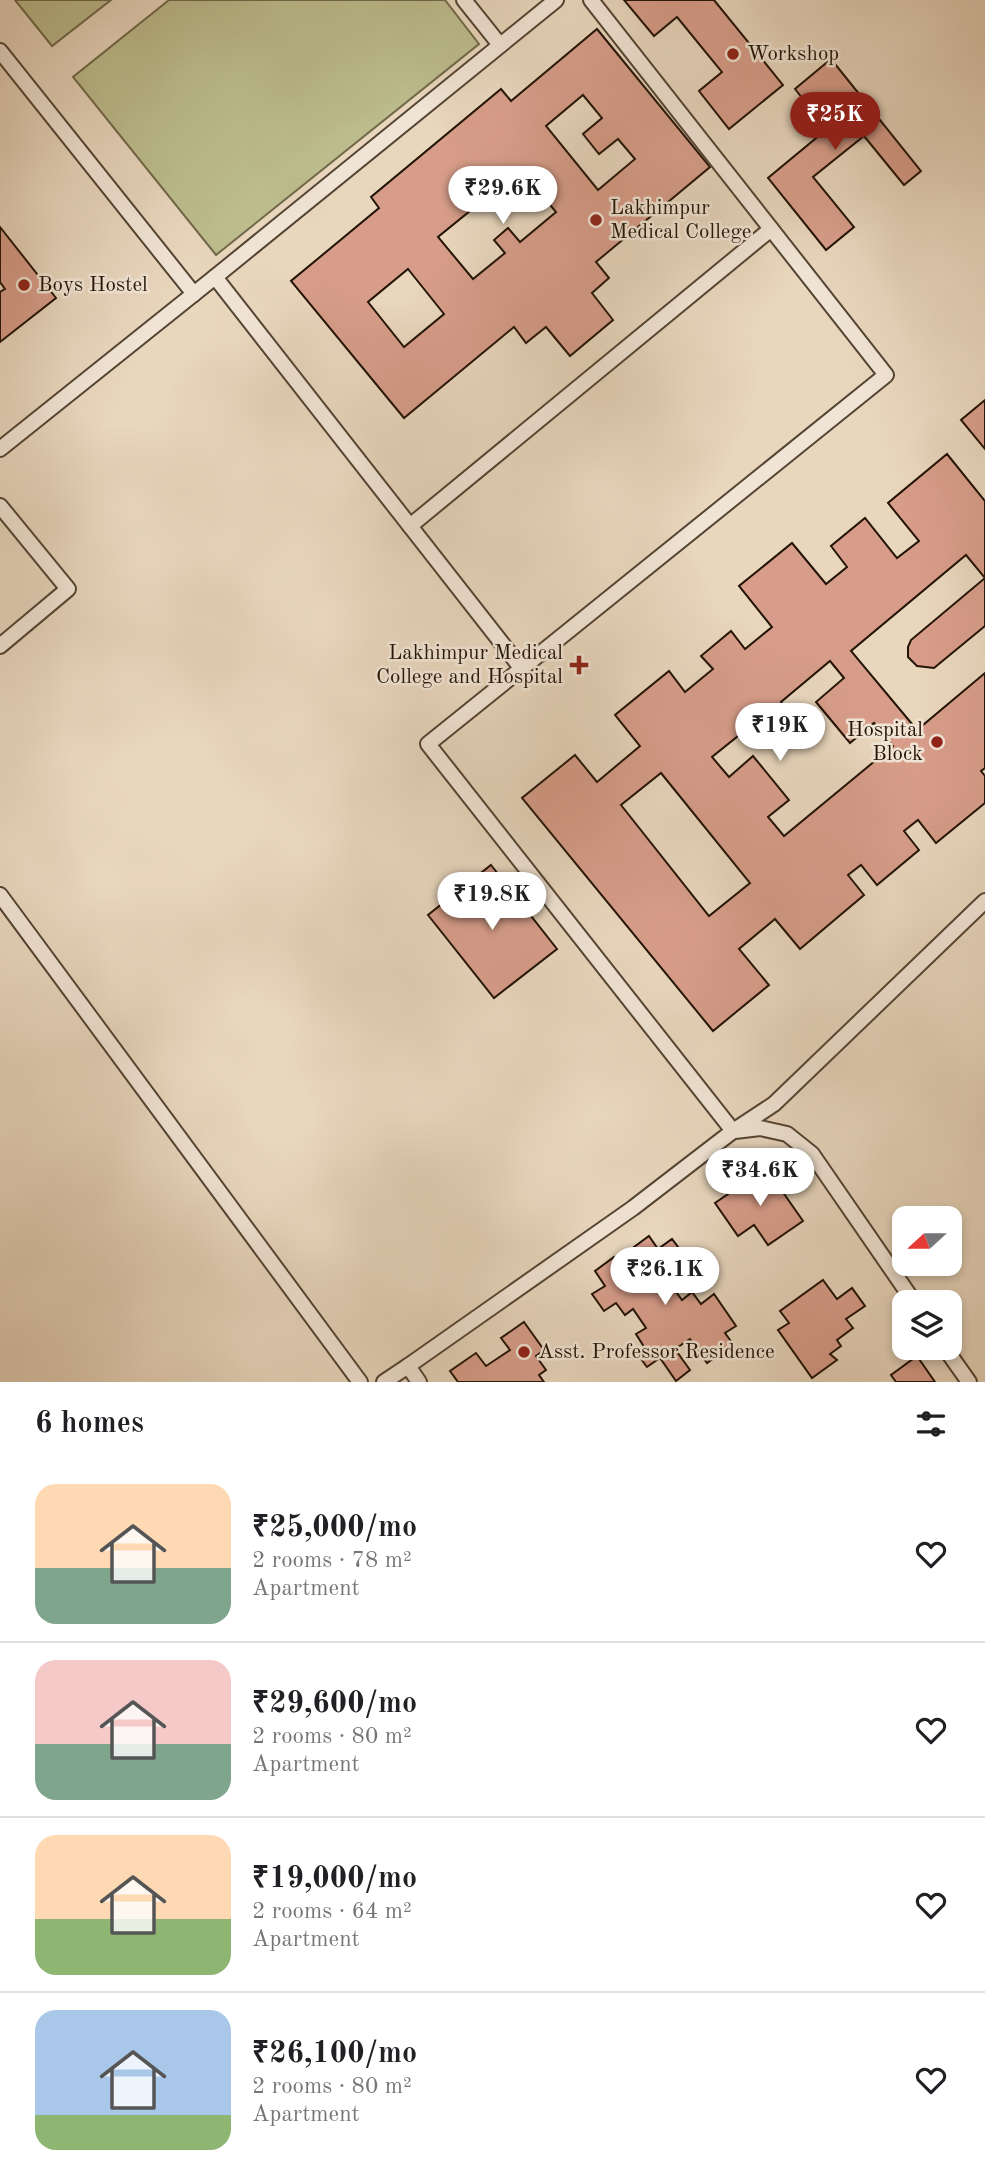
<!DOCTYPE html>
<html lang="en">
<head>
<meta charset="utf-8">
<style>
  body { margin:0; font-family:"Old Standard TT",serif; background:#f2f2f2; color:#202124; height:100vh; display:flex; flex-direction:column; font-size:26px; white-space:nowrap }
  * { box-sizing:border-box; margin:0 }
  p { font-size:23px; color:#757577 }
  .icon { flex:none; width:38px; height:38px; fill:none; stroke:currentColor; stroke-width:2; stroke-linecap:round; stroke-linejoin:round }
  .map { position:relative; height:1382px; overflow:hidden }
  .panel { display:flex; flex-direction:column; background:#fff; flex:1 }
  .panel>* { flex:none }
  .needle { width:46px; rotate:249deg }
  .fabs { position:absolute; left:892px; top:1206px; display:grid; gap:14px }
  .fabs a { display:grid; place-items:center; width:70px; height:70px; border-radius:14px; background:#fff; box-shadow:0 4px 10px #0003; font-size:35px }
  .price { position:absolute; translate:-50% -60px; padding:0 16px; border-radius:24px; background:#fff; color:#222; font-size:23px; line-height:46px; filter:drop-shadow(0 2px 4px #0008) }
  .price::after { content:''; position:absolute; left:50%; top:42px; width:21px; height:16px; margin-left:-10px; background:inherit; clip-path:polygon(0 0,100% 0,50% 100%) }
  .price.current { background:#8f2418; color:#fff }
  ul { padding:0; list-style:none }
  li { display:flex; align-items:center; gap:21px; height:175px; padding:0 35px }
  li+li { border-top:2px solid #e0e0e0 }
  li span { display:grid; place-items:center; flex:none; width:196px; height:140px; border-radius:21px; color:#555 }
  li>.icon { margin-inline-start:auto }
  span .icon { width:84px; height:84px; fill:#fffc; stroke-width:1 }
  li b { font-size:30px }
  h2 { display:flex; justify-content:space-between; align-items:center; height:84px; padding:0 35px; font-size:30px }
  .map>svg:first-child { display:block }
  .green { fill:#bcbc8d; stroke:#706849; stroke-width:2 }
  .building { fill:#d79d8a; stroke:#231305; stroke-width:2; fill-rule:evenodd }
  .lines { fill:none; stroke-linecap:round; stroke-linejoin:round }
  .lane-casing { stroke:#544433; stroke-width:18 }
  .lane { stroke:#f0e4d4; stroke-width:14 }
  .poi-dot { fill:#8f2418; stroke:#f0e4d4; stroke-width:2.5 }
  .labels { text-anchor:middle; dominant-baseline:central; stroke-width:5; stroke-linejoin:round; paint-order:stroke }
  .poi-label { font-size:21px; fill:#231305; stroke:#f0e4d4; text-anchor:start }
</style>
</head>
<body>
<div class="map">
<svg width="985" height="1382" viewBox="0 0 985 1382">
  <rect width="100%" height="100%" fill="#e8d6bd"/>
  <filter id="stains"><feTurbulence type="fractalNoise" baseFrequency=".00286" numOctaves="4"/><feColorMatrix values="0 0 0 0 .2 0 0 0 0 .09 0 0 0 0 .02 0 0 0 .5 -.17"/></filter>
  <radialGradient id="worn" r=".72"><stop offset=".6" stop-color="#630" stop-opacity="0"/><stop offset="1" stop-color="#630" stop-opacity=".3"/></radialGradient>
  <!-- green -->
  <g class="green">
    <polygon points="15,0 111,0 52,46"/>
    <polygon points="169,0 445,0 479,44 216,255 73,77"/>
  </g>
  <!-- building -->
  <g class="building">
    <polygon points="624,0 714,0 783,85 729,129 699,91 722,72 677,17 654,36"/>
    <path d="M597,29l113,138 -114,95 13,16 -17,15 21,27 -43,36 -24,-29 -20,16 -12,-16 -110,91 -113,-137 88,-73 -8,-11 130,-108 10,12zM583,95l19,23 -19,16 16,20 19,-15 17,20 -37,31 -52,-64zM518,172l6,8 -14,11 15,18 17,-14 14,17 -36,30 -12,-14 -14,12 11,13 -32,26 -35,-42zM408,269l36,45 -40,33 -36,-45z"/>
    <polygon points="831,59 921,171 904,185 864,136 813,177 854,227 826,250 768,178 827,129 795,89"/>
    <polygon points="0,227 56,298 0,342 0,292 5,289 0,282"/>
    <polygon points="985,400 985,449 961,420"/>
    <path d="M947,454l38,47v77l-19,-23 -115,96 66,79 68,-57v95l-4,3 4,5v27l-49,40 -18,-23 -14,11 15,19 -42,35 -16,-20 -13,10 16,20 -64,54 -25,-30 -36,30 30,36 -56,46 -191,-233 53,-43 22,27 43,-36 -25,-31 54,-44 16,21 28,-23 -12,-13 30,-25 14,18 27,-22 -33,-41 53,-43 34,41 21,-17 -16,-21 34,-28 32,40 22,-17 -31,-38zM830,661l14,17 -28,24 34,41 24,-20 19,23 -109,90 -16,-19 21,-17 -36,-44 -24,21 -17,-20 46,-37 17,21 22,-19 -16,-20zM661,773l89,110 -41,33 -88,-111z"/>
    <polygon points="985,578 985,626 934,668 917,666 908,657 908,647 911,640"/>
    <polygon points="491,865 557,949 494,998 428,915"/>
    <polygon points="766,1168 803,1221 768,1245 754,1225 738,1236 715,1203"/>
    <polygon points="649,1236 658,1249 672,1239 687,1259 676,1267 686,1281 674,1289 682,1300 692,1292 701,1304 714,1294 736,1326 725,1333 733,1344 707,1363 690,1339 675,1349 690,1370 676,1381 660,1358 647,1367 638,1355 646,1350 636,1334 646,1328 633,1309 625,1315 616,1303 604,1311 592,1294 605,1286 595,1271 614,1257 624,1272 642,1259 634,1247"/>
    <polygon points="823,1280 837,1299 852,1288 865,1306 846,1319 853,1328 837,1340 841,1346 830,1354 837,1360 812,1378 778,1330 789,1323 780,1311"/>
    <polygon points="524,1322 544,1350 536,1356 546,1370 539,1375 544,1382 458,1382 450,1371 476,1353 486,1366 510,1350 501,1338"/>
    <polygon points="917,1356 935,1382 896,1382 891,1375"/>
  </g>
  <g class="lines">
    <defs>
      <g id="lane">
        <polyline points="464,0 500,45"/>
        <polyline points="591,0 886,375 428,744 733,1131"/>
        <polyline points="0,51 194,294"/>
        <polyline points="0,449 215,277"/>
        <polyline points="0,506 68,589 0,646"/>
        <polyline points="410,526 771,229"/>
        <polyline points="522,669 215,277 556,0"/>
        <polyline points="0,895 360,1382"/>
        <polyline points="735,1131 760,1128 787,1134 812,1154 914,1302"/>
        <polyline points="945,1348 969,1382"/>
        <polyline points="384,1382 408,1366"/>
        <polyline points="419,1382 408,1366 633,1208 733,1131 774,1104 985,901"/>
      </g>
    </defs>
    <!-- lane casing -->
    <use href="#lane" class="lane-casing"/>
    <!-- lane -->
    <use href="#lane" class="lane"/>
  </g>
  <!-- markers -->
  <g class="poi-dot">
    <circle cx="733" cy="54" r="7"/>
    <circle cx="596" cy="220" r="7"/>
    <circle cx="24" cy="285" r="7"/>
    <path d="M575.5 654.5h7v7h7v7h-7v7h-7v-7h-7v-7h7z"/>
    <circle cx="937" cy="742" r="7"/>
    <circle cx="524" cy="1352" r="7"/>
  </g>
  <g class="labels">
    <!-- poi labels -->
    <g class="poi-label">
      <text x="747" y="54">Workshop</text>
      <text x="610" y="208">Lakhimpur<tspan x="610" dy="24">Medical College</tspan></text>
      <text x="38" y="285">Boys Hostel</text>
      <text x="563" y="653" text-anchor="end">Lakhimpur Medical<tspan x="563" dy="24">College and Hospital</tspan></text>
      <text x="923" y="730" text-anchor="end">Hospital<tspan x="923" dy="24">Block</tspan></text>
      <text x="538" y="1352">Asst. Professor Residence</text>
    </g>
  </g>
  <rect width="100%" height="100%" filter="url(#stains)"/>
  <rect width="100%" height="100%" fill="url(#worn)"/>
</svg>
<div class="fabs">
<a><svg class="needle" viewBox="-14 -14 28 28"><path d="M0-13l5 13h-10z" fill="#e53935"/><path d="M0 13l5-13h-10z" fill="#757577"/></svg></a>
<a><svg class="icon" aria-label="layers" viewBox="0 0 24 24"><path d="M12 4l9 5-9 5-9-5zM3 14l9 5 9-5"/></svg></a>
</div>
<b class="price current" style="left:835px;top:152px">₹25K</b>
<b class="price" style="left:503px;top:226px">₹29.6K</b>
<b class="price" style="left:780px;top:763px">₹19K</b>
<b class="price" style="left:492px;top:932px">₹19.8K</b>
<b class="price" style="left:760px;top:1208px">₹34.6K</b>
<b class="price" style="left:665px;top:1307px">₹26.1K</b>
</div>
<section class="panel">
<h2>6 homes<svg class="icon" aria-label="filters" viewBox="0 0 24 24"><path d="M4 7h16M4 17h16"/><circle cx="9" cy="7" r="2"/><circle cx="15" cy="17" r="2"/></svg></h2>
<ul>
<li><span style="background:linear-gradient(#ffd9b3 60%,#7fa58c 0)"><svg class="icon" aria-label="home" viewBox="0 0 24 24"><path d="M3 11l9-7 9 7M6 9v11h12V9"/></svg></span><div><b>₹25,000/mo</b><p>2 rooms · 78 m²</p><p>Apartment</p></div><svg class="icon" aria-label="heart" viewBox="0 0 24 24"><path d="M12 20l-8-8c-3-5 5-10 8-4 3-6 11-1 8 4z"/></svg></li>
<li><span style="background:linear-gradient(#f6c9c9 60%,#7fa58c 0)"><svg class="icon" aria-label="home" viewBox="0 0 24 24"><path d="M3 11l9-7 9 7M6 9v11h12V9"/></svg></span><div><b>₹29,600/mo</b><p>2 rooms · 80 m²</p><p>Apartment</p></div><svg class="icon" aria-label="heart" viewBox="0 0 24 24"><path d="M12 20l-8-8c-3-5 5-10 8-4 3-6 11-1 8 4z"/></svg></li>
<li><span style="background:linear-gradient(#ffd9b3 60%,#8fb573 0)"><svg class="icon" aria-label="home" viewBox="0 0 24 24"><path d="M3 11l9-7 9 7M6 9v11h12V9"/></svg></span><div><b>₹19,000/mo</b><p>2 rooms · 64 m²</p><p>Apartment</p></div><svg class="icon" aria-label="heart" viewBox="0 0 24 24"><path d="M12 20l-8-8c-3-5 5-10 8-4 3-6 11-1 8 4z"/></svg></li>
<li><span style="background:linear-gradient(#a9c7e8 75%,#8fb573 0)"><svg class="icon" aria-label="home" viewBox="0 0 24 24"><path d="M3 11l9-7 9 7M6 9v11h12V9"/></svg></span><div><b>₹26,100/mo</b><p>2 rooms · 80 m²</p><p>Apartment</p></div><svg class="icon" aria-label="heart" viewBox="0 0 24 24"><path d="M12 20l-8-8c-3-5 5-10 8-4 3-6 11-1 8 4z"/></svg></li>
</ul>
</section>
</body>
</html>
